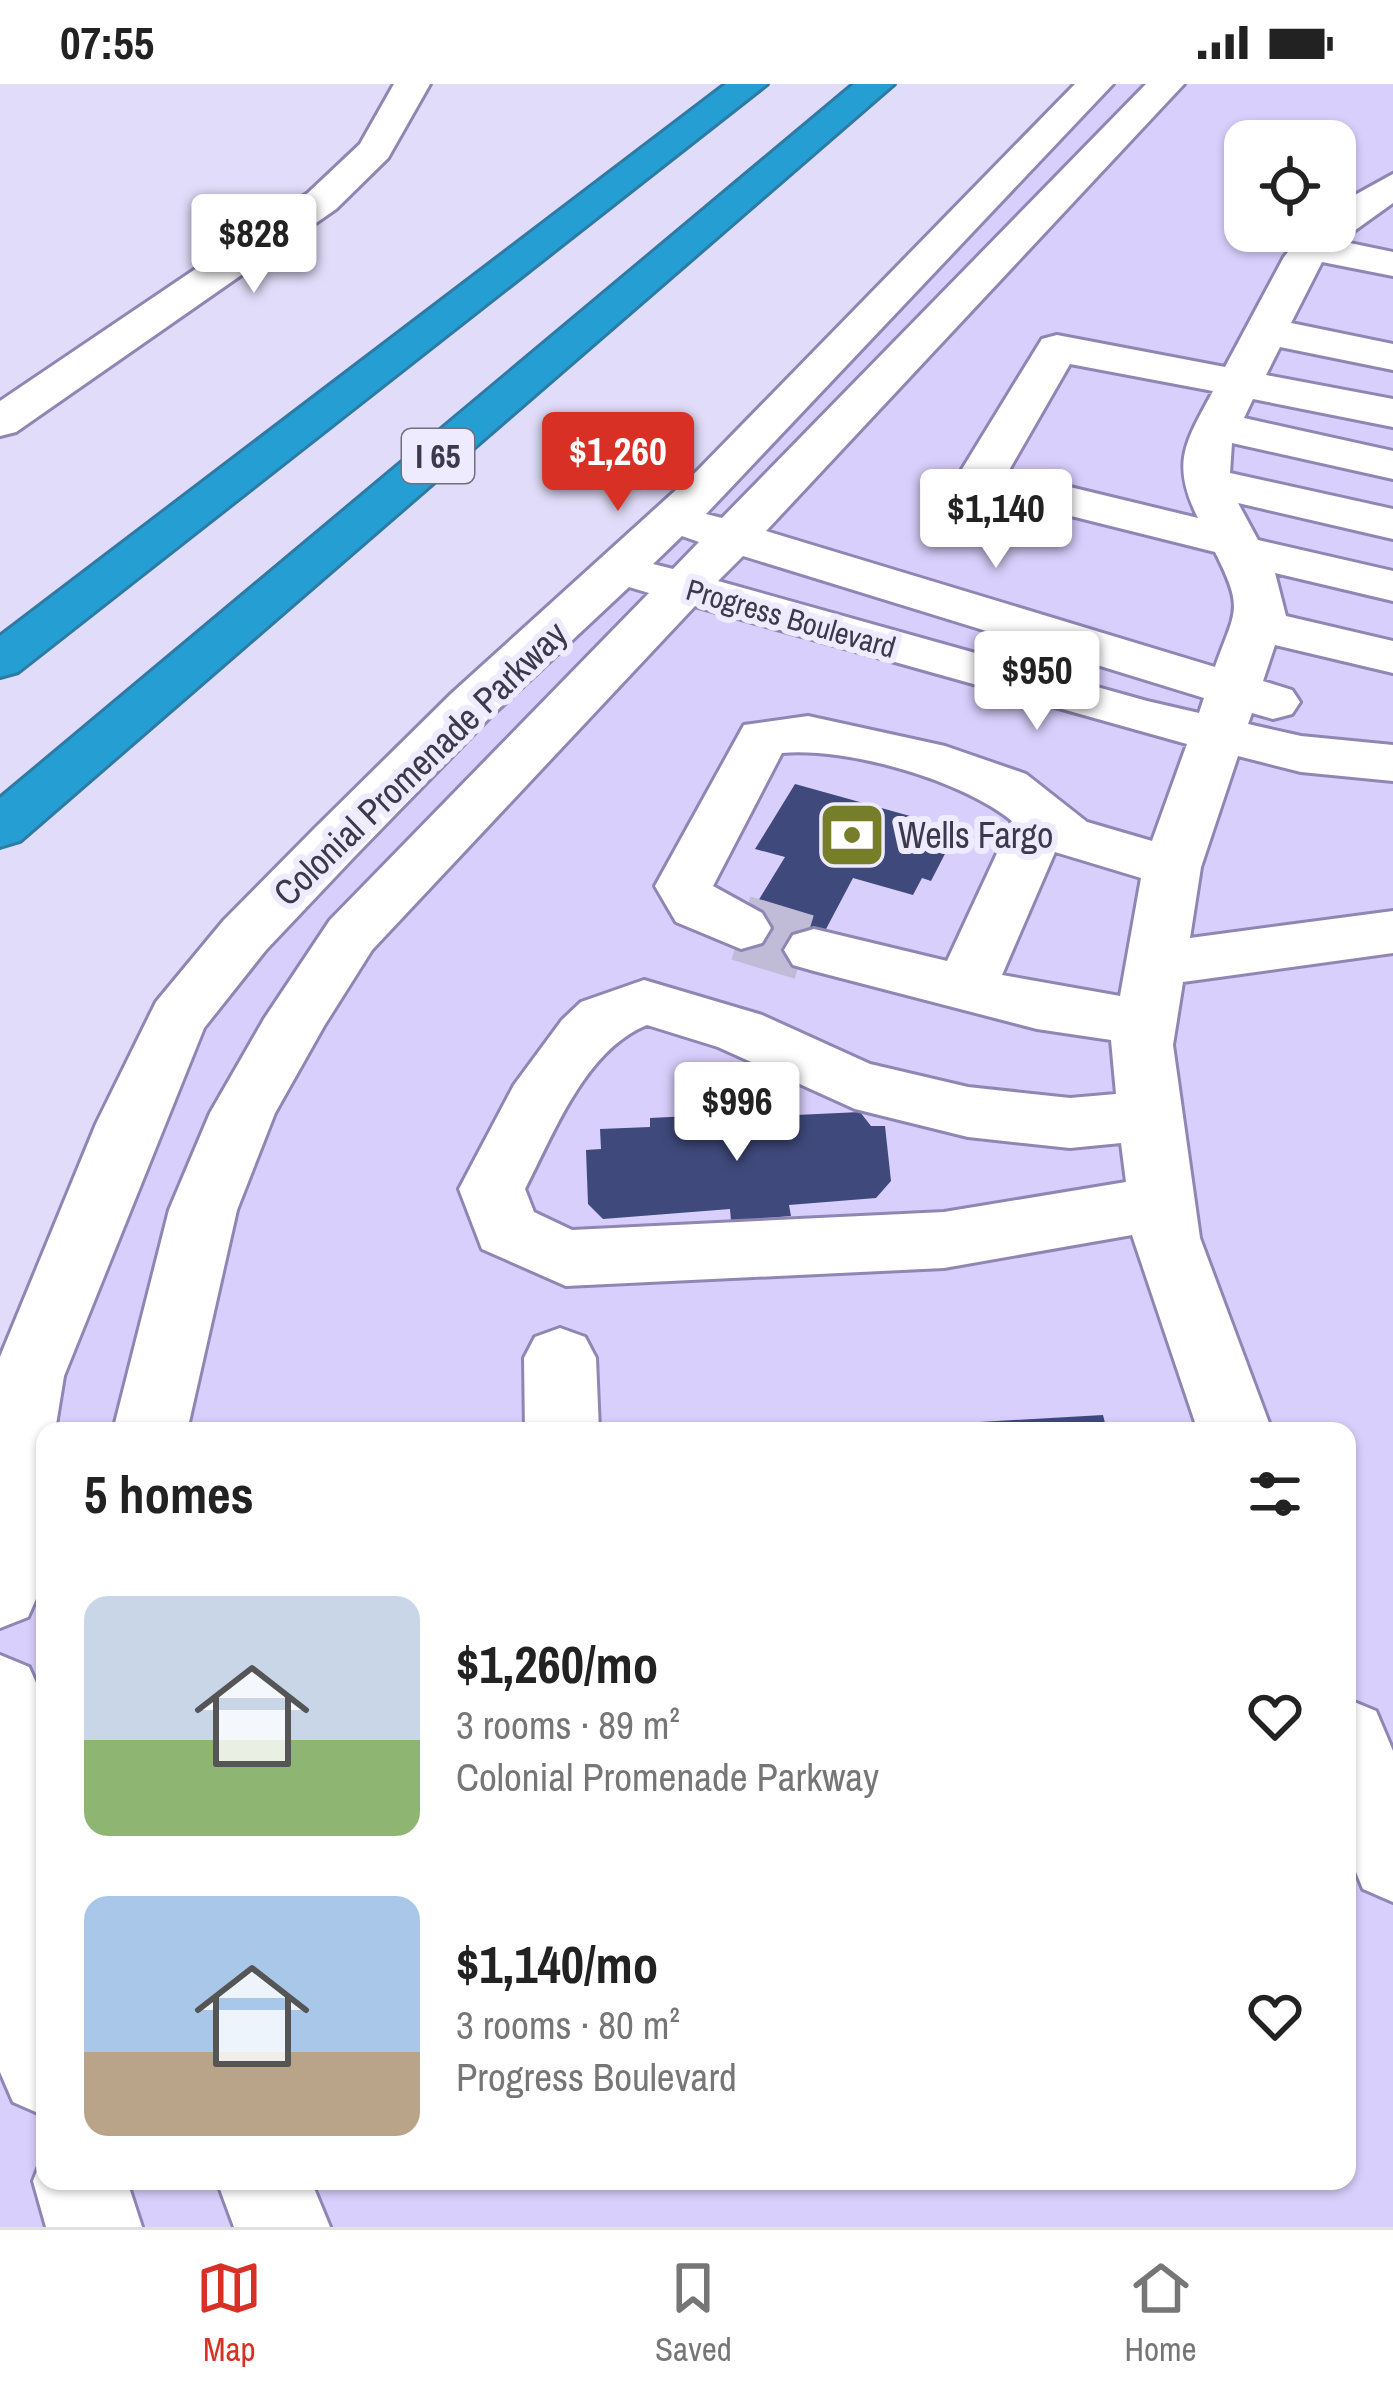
<!DOCTYPE html>
<html lang="en">
<head>
<meta charset="utf-8">
<style>
  body { margin:0; font-family:"Archivo Narrow",sans-serif; background:#f6f6f6; color:#222; height:100vh; display:flex; flex-direction:column; font-size:45px; white-space:nowrap }
  * { box-sizing:border-box; margin:0 }
  p { font-size:39px; color:#767676 }
  .icon { flex:none; width:66px; height:66px; fill:none; stroke:currentColor; stroke-width:2; stroke-linecap:round; stroke-linejoin:round }
  .map { position:relative; flex:1; overflow:hidden }
  .drawer { position:absolute; left:36px; top:1338px; width:1320px; height:768px; display:flex; flex-direction:column; background:#fff; border-radius:24px; box-shadow:0 3px 9px #0004 }
  .drawer>* { flex:none }
  .fabs { position:absolute; left:1224px; top:36px; display:grid; gap:24px }
  .fabs a { display:grid; place-items:center; width:132px; height:132px; border-radius:24px; background:#fff; box-shadow:0 3px 9px #0004; font-size:60px }
  .price { position:absolute; translate:-50% -102px; padding:0 27px; border-radius:12px; background:#fff; color:#222; font-size:39px; line-height:78px; filter:drop-shadow(0 3px 6px #0008) }
  .price::after { content:''; position:absolute; left:50%; top:72px; width:36px; height:27px; margin-left:-18px; background:inherit; clip-path:polygon(0 0,100% 0,50% 100%) }
  .price.on { background:#d93025; color:#fff }
  ul { padding:0; list-style:none }
  li { display:flex; align-items:center; gap:36px; height:300px; padding:0 48px }
  li span { display:grid; place-items:center; flex:none; width:336px; height:240px; border-radius:24px; color:#555 }
  li>.icon { margin-inline-start:auto }
  span .icon { width:144px; height:144px; fill:#fffc; stroke-width:1 }
  li b { font-size:51px }
  h2 { display:flex; justify-content:space-between; align-items:center; height:144px; padding:0 48px; font-size:51px }
  .status { display:flex; justify-content:space-between; align-items:center; height:84px; padding:0 60px; background:#fff; direction:ltr }
  .status svg { height:33px; fill:currentColor }
  .tabs { display:flex; justify-content:space-around; align-items:center; height:168px; border-top:3px solid #e0e0e0; background:#fff; font-size:33px; color:#767676 }
  .tabs a { display:grid; justify-items:center; gap:6px }
  .tabs .on { color:#d93025 }
  .map>svg:first-child { display:block }
  .built { fill:#d8cffc; fill-rule:evenodd }
  .building { fill:#3f497b }
  .lines { fill:none; stroke-linecap:round; stroke-linejoin:round }
  .minor-tunnel { stroke:#c0bbd6; stroke-width:66; stroke-dasharray:66 33; stroke-linecap:butt }
  .minor-casing { stroke:#9086b3; stroke-width:6 }
  .highway-casing { stroke:#2d7ba4; stroke-width:6 }
  .minor { fill:#fff; fill-rule:evenodd }
  .highway { fill:#259ed4; fill-rule:evenodd }
  .labels { text-anchor:middle; dominant-baseline:central; stroke-width:12; stroke-linejoin:round; paint-order:stroke }
  .far-street-label { font-size:30px; fill:#3d394c; stroke:#eeebfe }
  .shield { fill:#eeebfe; stroke:#726e81; stroke-width:3 }
  .shield-label { font-size:33px; font-weight:bold; fill:#3d394c }
  .street-label { font-size:36px; fill:#3d394c; stroke:#eeebfe }
  .poi-label { font-size:36px; fill:#3d394c; stroke:#eeebfe; text-anchor:start }
</style>
</head>
<body>
<div class="status"><b>07:55</b><svg viewBox="0 0 49 12"><path d="M0 12V9h3v3zM5 12V6h3v6zM10 12V3h3v9zM15 12V0h3v12zM26 1h20v11H26zM47 4h2v5h-2z"/></svg></div>
<div class="map">
<svg width="1393" height="2143" viewBox="0 0 1393 2143">
  <rect width="100%" height="100%" fill="#e1dcf9"/>
  <!-- built -->
  <path class="built" d="M1080,0h313v2143h-1393v-783l175,-451zM1245,57h90v90h-90zM45,1347h1302v750h-1302z"/>
  <!-- building -->
  <g class="building">
    <polygon points="795,700 946,742 936,760 948,764 931,797 922,794 913,811 853,794 807,881 733,858 785,773 755,765"/>
    <polygon points="773,1015 775,1032 860,1028 871,1042 885,1042 891,1097 876,1114 789,1121 791,1132 731,1137 730,1125 603,1135 588,1120 586,1066 601,1065 600,1045 650,1043 650,1034 750,1029 748,1017"/>
    <polygon points="1103,1331 1107,1347 894,1347 893,1343"/>
  </g>
  <g class="lines">
    <!-- minor-tunnel -->
    <polyline class="minor-tunnel" points="741,844 814,866"/>
    <defs>
      <g id="minor">
        <polygon points="394,0 430,0 388,74 336,125 16,348 0,352 0,317 308,109 360,60"/>
        <path d="M1075,0h38l-407,430 16,4 424,-434h38l-418,447 449,136c20,-57 30,-56 0,-115l-252,-63 -7,-10 86,-140 15,-4 168,32 59,-110 21,-26h30v-25l58,-32v29l-53,38 53,11v24l-71,-14 -31,61 102,21v26l-113,-23 -14,28 127,24v28l-140,-28 -9,19 149,33v28l-161,-36 -2,30 163,36v30l-155,-36 20,37 135,31v30l-118,-28 11,43 107,25v32l-118,-28 -12,36 29,9 8,12 -8,12 -19,5 -21,-6 -4,11 53,12 92,9v36l-92,-9 -63,-16 -37,111 -11,71 203,-27v42l-210,29 -10,63 27,193 72,193h-74l-66,-196 -188,33 -378,18 -84,-37 -23,-60 55,-104 48,-65 19,-18 63,-22 118,35 108,49 98,23 102,11 46,-4 -5,-54 -74,-11 -223,-58 -21,-6 -9,-15 9,-15 21,-6 133,32 65,-140c-50,-41 -165,-74 -230,-68l-69,133 49,27 9,15 -9,15 -21,6 -65,-27 -21,-36 89,-161 64,-9 137,30 81,28 61,48 65,19 35,-97 -492,-138 -323,344 -48,76 -49,87 -38,97 -50,221h-74l56,-221 41,-97 54,-94 66,-99 319,-327 -20,-6 -139,130 -135,139 -89,94 -62,78 -140,348 -9,55h-10l-6,161 -11,25 -28,11v-271l96,-233 60,-122 68,-82 91,-92 137,-135 245,-222zM1070,280l143,27c-27,51 -43,71 -15,127l-190,-46zM682,452l17,6 -26,27 -20,-5zM743,472l461,142 -5,15 -52,-12 -429,-120zM1055,768l86,26 -21,118 -118,-21zM647,941l71,22 137,62 113,28 102,11 51,-5 5,39 -182,30 -372,18 -38,-18 -9,-23c29,-56 60,-139 122,-164z"/>
        <polygon points="560,1244 585,1253 596,1274 599,1347 525,1347 524,1274 535,1253"/>
        <polygon points="0,1571 29,1583 41,1610 45,2032 13,2018 0,1988"/>
        <polygon points="1347,1615 1376,1627 1393,1667 1393,1818 1363,1805 1347,1766"/>
        <polygon points="45,2067 45,2097 127,2097 142,2143 46,2143 33,2097"/>
        <polygon points="217,2097 311,2097 330,2143 234,2143"/>
      </g>
      <g id="highway">
        <polygon points="726,0 767,0 18,588 0,593 0,552"/>
        <polygon points="854,0 894,0 20,757 0,763 0,714"/>
      </g>
    </defs>
    <!-- minor casing -->
    <use href="#minor" class="minor-casing"/>
    <!-- highway casing -->
    <use href="#highway" class="highway-casing"/>
    <!-- minor -->
    <use href="#minor" class="minor"/>
    <!-- highway -->
    <use href="#highway" class="highway"/>
  </g>
  <!-- icons -->
  <defs>
    <symbol id="bank-square" viewBox="-11 -11 22 22"><rect x="-9" y="-9" width="18" height="18" rx="4" fill="#777e29" stroke="#eeebfe"/><path d="M-6-4H6V4H-6ZM0-2.3a2.3 2.3 0 1 0 0 4.6a2.3 2.3 0 1 0 0-4.6Z" fill="#fff"/></symbol>
  </defs>
  <g fill-rule="evenodd">
    <use href="#bank-square" x="814" y="713" width="76" height="76"/>
  </g>
  <g class="labels">
    <!-- far-street labels -->
    <g class="far-street-label">
      <text transform="translate(791 534) rotate(16)">Progress Boulevard</text>
    </g>
    <!-- shield labels -->
    <rect class="shield" x="402" y="345" width="72" height="54" rx="9"/>
    <g class="shield-label">
      <text x="438" y="372">I 65</text>
    </g>
    <!-- street labels -->
    <g class="street-label">
      <text transform="translate(420 679) rotate(-44)">Colonial Promenade Parkway</text>
    </g>
    <!-- poi labels -->
    <g class="poi-label">
      <text x="898" y="751">Wells Fargo</text>
    </g>
  </g>
</svg>
<div class="fabs">
<a><svg class="icon" aria-label="locate" viewBox="0 0 24 24"><circle cx="12" cy="12" r="6"/><path d="M12 2v4M12 18v4M2 12h4M18 12h4"/></svg></a>
</div>
<b class="price" style="left:254px;top:212px">$828</b>
<b class="price on" style="left:618px;top:430px">$1,260</b>
<b class="price" style="left:996px;top:487px">$1,140</b>
<b class="price" style="left:1037px;top:649px">$950</b>
<b class="price" style="left:737px;top:1080px">$996</b>
<section class="drawer">
<h2>5 homes<svg class="icon" aria-label="filters" viewBox="0 0 24 24"><path d="M4 7h16M4 17h16"/><circle cx="9" cy="7" r="2"/><circle cx="15" cy="17" r="2"/></svg></h2>
<ul>
<li><span style="background:linear-gradient(#c9d6e8 60%,#8fb573 0)"><svg class="icon" aria-label="home" viewBox="0 0 24 24"><path d="M3 11l9-7 9 7M6 9v11h12V9"/></svg></span><div><b>$1,260/mo</b><p>3 rooms · 89 m²</p><p>Colonial Promenade Parkway</p></div><svg class="icon" aria-label="heart" viewBox="0 0 24 24"><path d="M12 20l-8-8c-3-5 5-10 8-4 3-6 11-1 8 4z"/></svg></li>
<li><span style="background:linear-gradient(#a9c7e8 65%,#b9a48a 0)"><svg class="icon" aria-label="home" viewBox="0 0 24 24"><path d="M3 11l9-7 9 7M6 9v11h12V9"/></svg></span><div><b>$1,140/mo</b><p>3 rooms · 80 m²</p><p>Progress Boulevard</p></div><svg class="icon" aria-label="heart" viewBox="0 0 24 24"><path d="M12 20l-8-8c-3-5 5-10 8-4 3-6 11-1 8 4z"/></svg></li>
</ul>
</section>
</div>
<nav class="tabs">
<a class="on"><svg class="icon" aria-label="map" viewBox="0 0 24 24"><path d="M3 6l6-2 6 2 6-2v14l-6 2-6-2-6 2zM9 4v14M15 6v14"/></svg>Map</a>
<a><svg class="icon" aria-label="saved" viewBox="0 0 24 24"><path d="M7 4h10v16l-5-4-5 4z"/></svg>Saved</a>
<a><svg class="icon" aria-label="home" viewBox="0 0 24 24"><path d="M3 11l9-7 9 7M6 9v11h12V9"/></svg>Home</a>
</nav>
</body>
</html>
